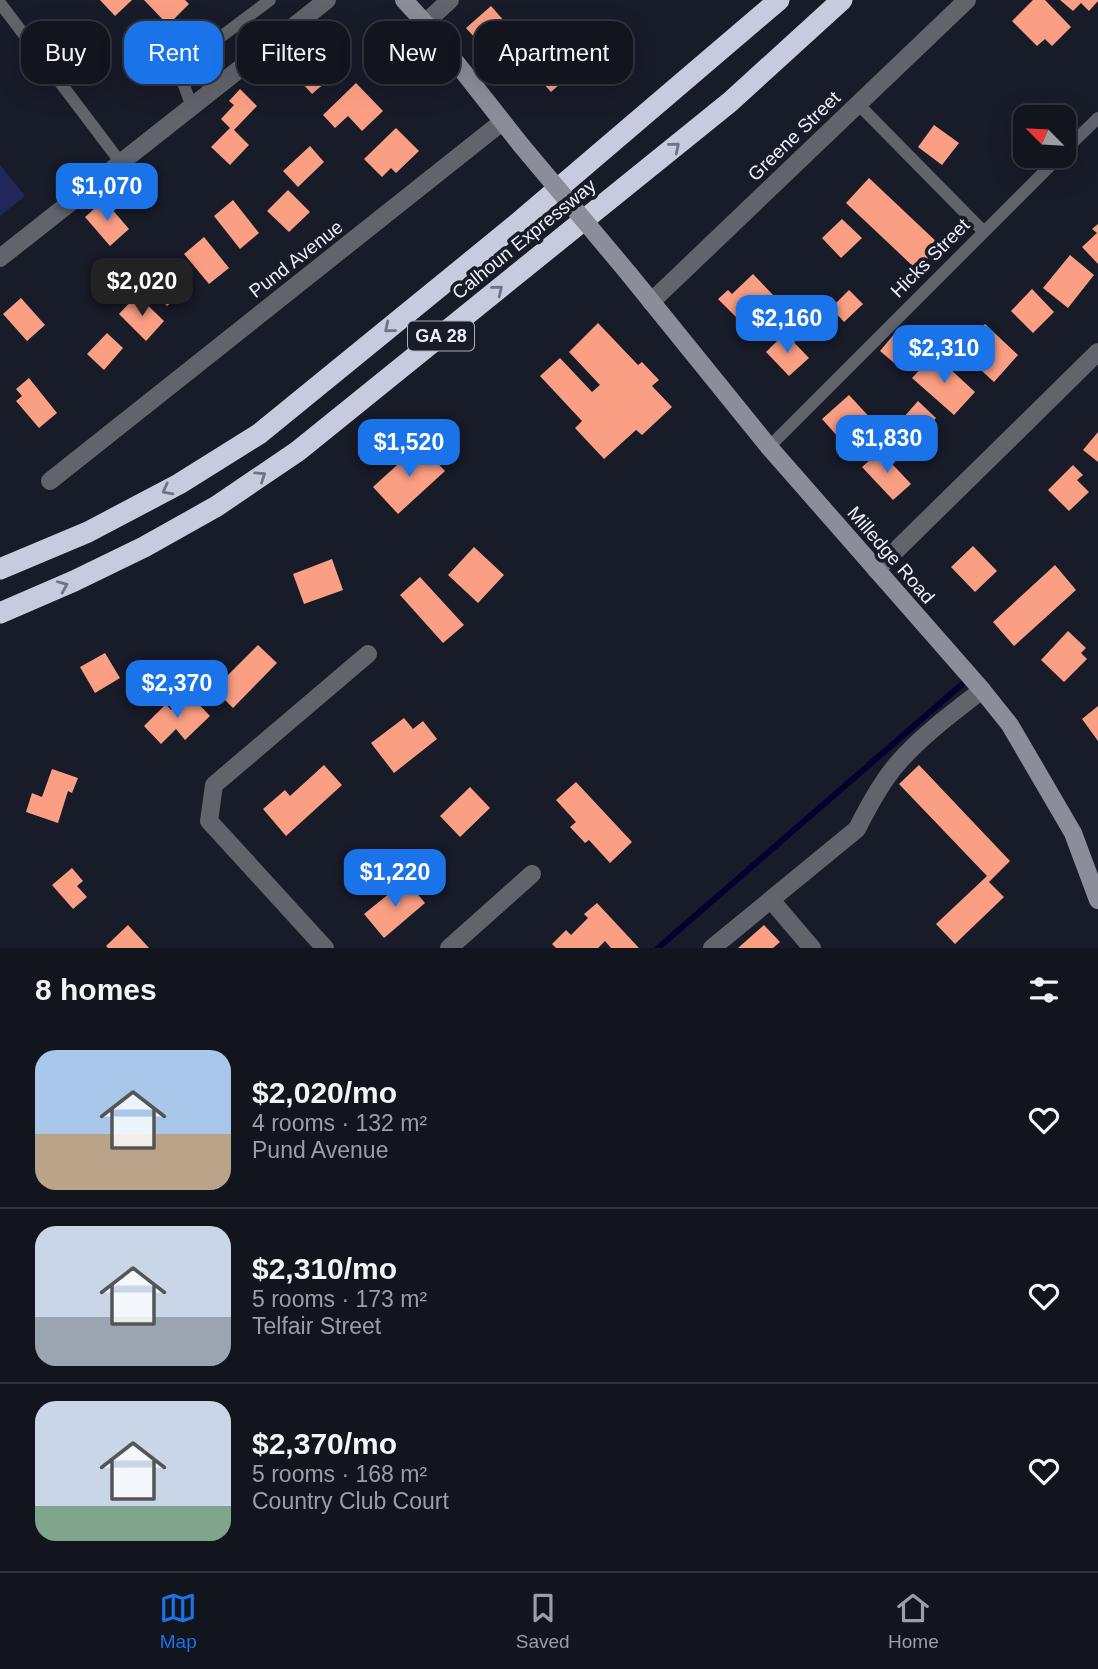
<!DOCTYPE html>
<html lang="en">
<head>
<meta charset="utf-8">
<style>
  body { margin:0; font-family:Helvetica,sans-serif; background:#1f212b; color:#f1f3f6; height:100vh; display:flex; flex-direction:column; font-size:26px; white-space:nowrap }
  * { box-sizing:border-box; margin:0 }
  p { font-size:23px; color:#9c9ea4 }
  .icon { flex:none; width:38px; height:38px; fill:none; stroke:currentColor; stroke-width:2; stroke-linecap:round; stroke-linejoin:round }
  .map { position:relative; height:948px; overflow:hidden }
  .side { display:flex; flex-direction:column; background:#12141e; flex:1 }
  .side>* { flex:none }
  .banner { position:absolute; left:21px; top:21px; width:700px; height:63px; display:flex; gap:14px }
  .needle { width:46px; rotate:294deg }
  .controls { position:absolute; left:1013px; top:105px; display:grid; gap:14px }
  .controls a { display:grid; place-items:center; width:63px; height:63px; border-radius:14px; background:#12141e; box-shadow:0 7px 28px #0002,0 0 0 2px #31333c; font-size:35px }
  .price { position:absolute; translate:-50% -60px; padding:0 16px; border-radius:14px; background:#1a73e8; color:#fff; font-size:23px; line-height:46px; filter:drop-shadow(0 2px 4px #0008) }
  .price::after { content:''; position:absolute; left:50%; top:42px; width:21px; height:16px; margin-left:-10px; background:inherit; clip-path:polygon(0 0,100% 0,50% 100%) }
  .price.selected { background:#222; color:#fff }
  ul { padding:0; list-style:none }
  li { display:flex; align-items:center; gap:21px; height:175px; padding:0 35px }
  li+li { border-top:2px solid #31333c }
  li span { display:grid; place-items:center; flex:none; width:196px; height:140px; border-radius:21px; color:#555 }
  li>.icon { margin-inline-start:auto }
  span .icon { width:84px; height:84px; fill:#fffc; stroke-width:1 }
  li b { font-size:30px }
  h2 { display:flex; justify-content:space-between; align-items:center; height:84px; padding:0 35px; font-size:30px }
  .pill { padding:0 24px; border-radius:21px; background:#12141e; box-shadow:0 7px 28px #0002,0 0 0 2px #31333c; font-size:24px; line-height:63px }
  .pill.selected { background:#1a73e8; color:#fff }
  .tab-bar { display:flex; justify-content:space-around; align-items:center; height:98px; border-top:2px solid #31333c; background:#12141e; font-size:19px; color:#9c9ea4 }
  .tab-bar a { display:grid; justify-items:center; gap:4px }
  .tab-bar .selected { color:#1a73e8 }
  .map>svg:first-child { display:block }
  .green { fill:#21275b }
  .lines { fill:none; stroke-linecap:round; stroke-linejoin:round }
  .stream { stroke:#050030; stroke-width:6 }
  .building { fill:#fb9f84 }
  .lane { stroke:#62646b; stroke-width:12 }
  .street { stroke:#62646b; stroke-width:18 }
  .secondary { stroke:#8b8e99; stroke-width:18 }
  .highway { stroke:#c7cbdd; stroke-width:21 }
  .secondary-bridge { stroke:#8b8e99; stroke-width:18 }
  .oneway { stroke:#707382 }
  .labels { text-anchor:middle; dominant-baseline:central; stroke-width:7; stroke-linejoin:round; paint-order:stroke }
  .shield { fill:#181b28; stroke:#acafba; stroke-width:2 }
  .shield-label { font-size:18px; font-weight:bold; fill:#eceff8 }
  .street-label { font-size:19px; fill:#eceff8; stroke:#181b28 }
</style>
</head>
<body>
<div class="map">
<svg width="1098" height="948" viewBox="0 0 1098 948">
  <rect width="100%" height="100%" fill="#181b28"/>
  <!-- green -->
  <polygon class="green" points="0,165 25,196 0,216"/>
  <g class="lines">
    <!-- stream -->
    <polyline class="stream" points="658,948 968,679"/>
  </g>
  <!-- building -->
  <g class="building">
    <polygon points="100,0 132,0 115,16"/>
    <polygon points="144,0 185,0 189,4 168,25"/>
    <polygon points="1033,0 1045,0 1071,27 1052,46 1045,39 1037,46 1012,21"/>
    <polygon points="1060,0 1098,0 1098,1 1089,11 1081,3 1073,11"/>
    <polygon points="491,6 505,22 495,31 500,36 485,49 466,28"/>
    <polygon points="515,32 535,51 510,76 491,57"/>
    <polygon points="570,39 588,59 551,92 533,72"/>
    <polygon points="319,53 328,64 334,59 342,68 312,94 295,75"/>
    <polygon points="356,83 383,111 362,131 348,116 335,128 323,115"/>
    <polygon points="240,89 257,106 234,130 249,145 230,165 211,147 230,128 221,119 234,105 229,101"/>
    <polygon points="934,125 959,143 942,165 918,147"/>
    <polygon points="396,128 419,151 396,173 391,168 382,177 364,159"/>
    <polygon points="310,146 324,162 298,187 283,171"/>
    <polygon points="869,178 940,245 917,270 846,203"/>
    <polygon points="288,190 310,212 289,232 267,211"/>
    <polygon points="104,200 129,229 110,246 85,217"/>
    <polygon points="233,200 259,233 240,249 214,216"/>
    <polygon points="842,219 862,238 841,258 822,238"/>
    <polygon points="1098,224 1098,264 1082,247 1097,233 1092,229"/>
    <polygon points="204,237 229,268 209,284 184,254"/>
    <polygon points="1070,255 1094,275 1068,308 1043,288"/>
    <polygon points="169,259 192,285 167,306 145,281"/>
    <polygon points="753,274 775,297 745,326 718,299 728,290 732,294"/>
    <polygon points="1032,289 1054,312 1033,333 1011,311"/>
    <polygon points="849,290 863,304 844,322 831,308"/>
    <polygon points="137,295 164,321 146,341 119,314"/>
    <polygon points="21,298 45,325 27,341 3,314"/>
    <polygon points="598,323 638,365 642,362 659,380 652,386 672,407 642,435 636,430 604,459 575,428 582,421 540,376 560,358 592,392 600,385 569,352"/>
    <polygon points="985,324 1018,355 994,382 949,341 961,328 972,338"/>
    <polygon points="107,333 123,348 104,370 87,354"/>
    <polygon points="785,333 809,358 789,376 766,352"/>
    <polygon points="895,333 914,349 899,367 880,351"/>
    <polygon points="934,354 975,392 954,415 912,378"/>
    <polygon points="29,378 57,413 39,428 16,401 22,396 16,389"/>
    <polygon points="849,395 874,422 847,447 822,419"/>
    <polygon points="918,401 936,418 921,435 903,418"/>
    <polygon points="1098,432 1098,462 1083,450"/>
    <polygon points="420,444 445,471 398,514 373,487"/>
    <polygon points="880,451 911,484 893,500 862,467"/>
    <polygon points="1073,465 1083,475 1077,480 1089,492 1069,511 1048,490"/>
    <polygon points="973,546 997,571 975,592 951,567"/>
    <polygon points="474,547 504,575 478,603 448,575"/>
    <polygon points="332,559 343,590 304,604 293,574"/>
    <polygon points="1055,565 1076,590 1014,646 993,622"/>
    <polygon points="420,577 464,625 443,643 400,595"/>
    <polygon points="1068,631 1086,648 1081,653 1087,659 1064,682 1041,660"/>
    <polygon points="258,645 277,663 233,708 214,689"/>
    <polygon points="105,653 120,678 95,693 80,667"/>
    <polygon points="189,694 210,716 185,740 176,729 161,744 144,726 166,704 171,710"/>
    <polygon points="1098,706 1098,741 1082,719"/>
    <polygon points="404,718 413,729 423,721 437,739 394,773 371,743"/>
    <polygon points="324,765 342,785 286,836 263,809 285,790 290,796"/>
    <polygon points="919,765 1010,861 989,882 1004,897 955,944 936,924 987,876 899,784"/>
    <polygon points="52,769 78,778 72,793 68,791 58,823 26,812 32,793 42,797"/>
    <polygon points="576,782 632,842 610,863 589,840 585,843 570,827 576,822 556,800"/>
    <polygon points="470,787 490,808 460,837 440,816"/>
    <polygon points="72,868 83,881 77,886 87,897 73,909 52,885"/>
    <polygon points="406,880 425,903 384,938 364,914"/>
    <polygon points="597,903 639,948 611,948 605,941 598,948 556,948 552,944 566,930 571,935 588,918 584,914"/>
    <polygon points="128,925 149,948 108,948 106,946"/>
    <polygon points="764,925 780,942 773,948 738,948"/>
  </g>
  <g class="lines">
    <!-- lane -->
    <g class="lane">
      <polyline points="0,3 121,163"/>
      <polyline points="858,104 983,231"/>
      <polyline points="192,107 178,69 270,0"/>
      <polyline points="1064,151 1098,118"/>
      <polyline points="769,447 1060,156"/>
    </g>
    <!-- street -->
    <g class="street">
      <polyline points="425,23 450,0"/>
      <polyline points="0,258 327,0"/>
      <polyline points="651,302 967,0"/>
      <polyline points="50,481 502,122"/>
      <polyline points="876,570 1098,352"/>
      <polyline points="771,900 812,948"/>
      <polyline points="325,948 209,821 214,785 368,654"/>
      <polyline points="449,948 532,874"/>
      <path d="M712,948l145,-119c11,-22 25,-48 41,-66 23,-27 56,-51 84,-73"/>
    </g>
    <!-- secondary -->
    <g class="secondary">
      <polyline points="404,0 425,23 521,145"/>
      <polyline points="629,274 769,447 982,690 1010,725 1073,833 1098,900"/>
    </g>
    <!-- highway -->
    <g class="highway">
      <polyline points="0,569 88,532 179,484 259,434 513,227 779,0"/>
      <polyline points="0,613 74,581 144,547 217,506 298,451 730,102 842,0"/>
    </g>
    <!-- secondary-bridge -->
    <polyline class="secondary-bridge" points="521,145 629,274"/>
  </g>
  <!-- one-way arrows -->
  <defs><path id="oneway-chevron" d="M-2-3.5L2.5 0L-2 3.5" fill="none" stroke-width="1.6" stroke-linecap="round" stroke-linejoin="round" transform="scale(1.75)"/></defs>
  <g class="oneway">
    <use href="#oneway-chevron" transform="translate(675 147) rotate(-39)"/>
    <use href="#oneway-chevron" transform="translate(498 290) rotate(-39)"/>
    <use href="#oneway-chevron" transform="translate(389 328) rotate(141)"/>
    <use href="#oneway-chevron" transform="translate(261 476) rotate(-34)"/>
    <use href="#oneway-chevron" transform="translate(167 490) rotate(152)"/>
    <use href="#oneway-chevron" transform="translate(63 586) rotate(-23)"/>
  </g>
  <g class="labels">
    <!-- shield labels -->
    <rect class="shield" x="408" y="321.5" width="66" height="29" rx="5"/>
    <g class="shield-label">
      <text x="441" y="336">GA 28</text>
    </g>
    <!-- street labels -->
    <g class="street-label">
      <text transform="translate(794 136) rotate(-44)">Greene Street</text>
      <text transform="translate(524 239) rotate(-39)">Calhoun Expressway</text>
      <text transform="translate(930 258) rotate(-45)">Hicks Street</text>
      <text transform="translate(296 259) rotate(-38)">Pund Avenue</text>
      <text transform="translate(891 555) rotate(49)">Milledge Road</text>
    </g>
  </g>
</svg>
<div class="controls">
<a><svg class="needle" viewBox="-14 -14 28 28"><path d="M0-13l5 13h-10z" fill="#e53935"/><path d="M0 13l5-13h-10z" fill="#9c9ea4"/></svg></a>
</div>
<b class="price" style="left:107px;top:223px">$1,070</b>
<b class="price selected" style="left:142px;top:318px">$2,020</b>
<b class="price" style="left:787px;top:355px">$2,160</b>
<b class="price" style="left:944px;top:385px">$2,310</b>
<b class="price" style="left:887px;top:475px">$1,830</b>
<b class="price" style="left:409px;top:479px">$1,520</b>
<b class="price" style="left:177px;top:720px">$2,370</b>
<b class="price" style="left:395px;top:909px">$1,220</b>
<div class="banner">
<a class="pill">Buy</a>
<a class="pill selected">Rent</a>
<a class="pill">Filters</a>
<a class="pill">New</a>
<a class="pill">Apartment</a>
</div>
</div>
<section class="side">
<h2>8 homes<svg class="icon" aria-label="filters" viewBox="0 0 24 24"><path d="M4 7h16M4 17h16"/><circle cx="9" cy="7" r="2"/><circle cx="15" cy="17" r="2"/></svg></h2>
<ul>
<li><span style="background:linear-gradient(#a9c7e8 60%,#b9a48a 0)"><svg class="icon" aria-label="home" viewBox="0 0 24 24"><path d="M3 11l9-7 9 7M6 9v11h12V9"/></svg></span><div><b>$2,020/mo</b><p>4 rooms · 132 m²</p><p>Pund Avenue</p></div><svg class="icon" aria-label="heart" viewBox="0 0 24 24"><path d="M12 20l-8-8c-3-5 5-10 8-4 3-6 11-1 8 4z"/></svg></li>
<li><span style="background:linear-gradient(#c9d6e8 65%,#9aa5b1 0)"><svg class="icon" aria-label="home" viewBox="0 0 24 24"><path d="M3 11l9-7 9 7M6 9v11h12V9"/></svg></span><div><b>$2,310/mo</b><p>5 rooms · 173 m²</p><p>Telfair Street</p></div><svg class="icon" aria-label="heart" viewBox="0 0 24 24"><path d="M12 20l-8-8c-3-5 5-10 8-4 3-6 11-1 8 4z"/></svg></li>
<li><span style="background:linear-gradient(#c9d6e8 75%,#7fa58c 0)"><svg class="icon" aria-label="home" viewBox="0 0 24 24"><path d="M3 11l9-7 9 7M6 9v11h12V9"/></svg></span><div><b>$2,370/mo</b><p>5 rooms · 168 m²</p><p>Country Club Court</p></div><svg class="icon" aria-label="heart" viewBox="0 0 24 24"><path d="M12 20l-8-8c-3-5 5-10 8-4 3-6 11-1 8 4z"/></svg></li>
</ul>
</section>
<nav class="tab-bar">
<a class="selected"><svg class="icon" aria-label="map" viewBox="0 0 24 24"><path d="M3 6l6-2 6 2 6-2v14l-6 2-6-2-6 2zM9 4v14M15 6v14"/></svg>Map</a>
<a><svg class="icon" aria-label="saved" viewBox="0 0 24 24"><path d="M7 4h10v16l-5-4-5 4z"/></svg>Saved</a>
<a><svg class="icon" aria-label="home" viewBox="0 0 24 24"><path d="M3 11l9-7 9 7M6 9v11h12V9"/></svg>Home</a>
</nav>
</body>
</html>
